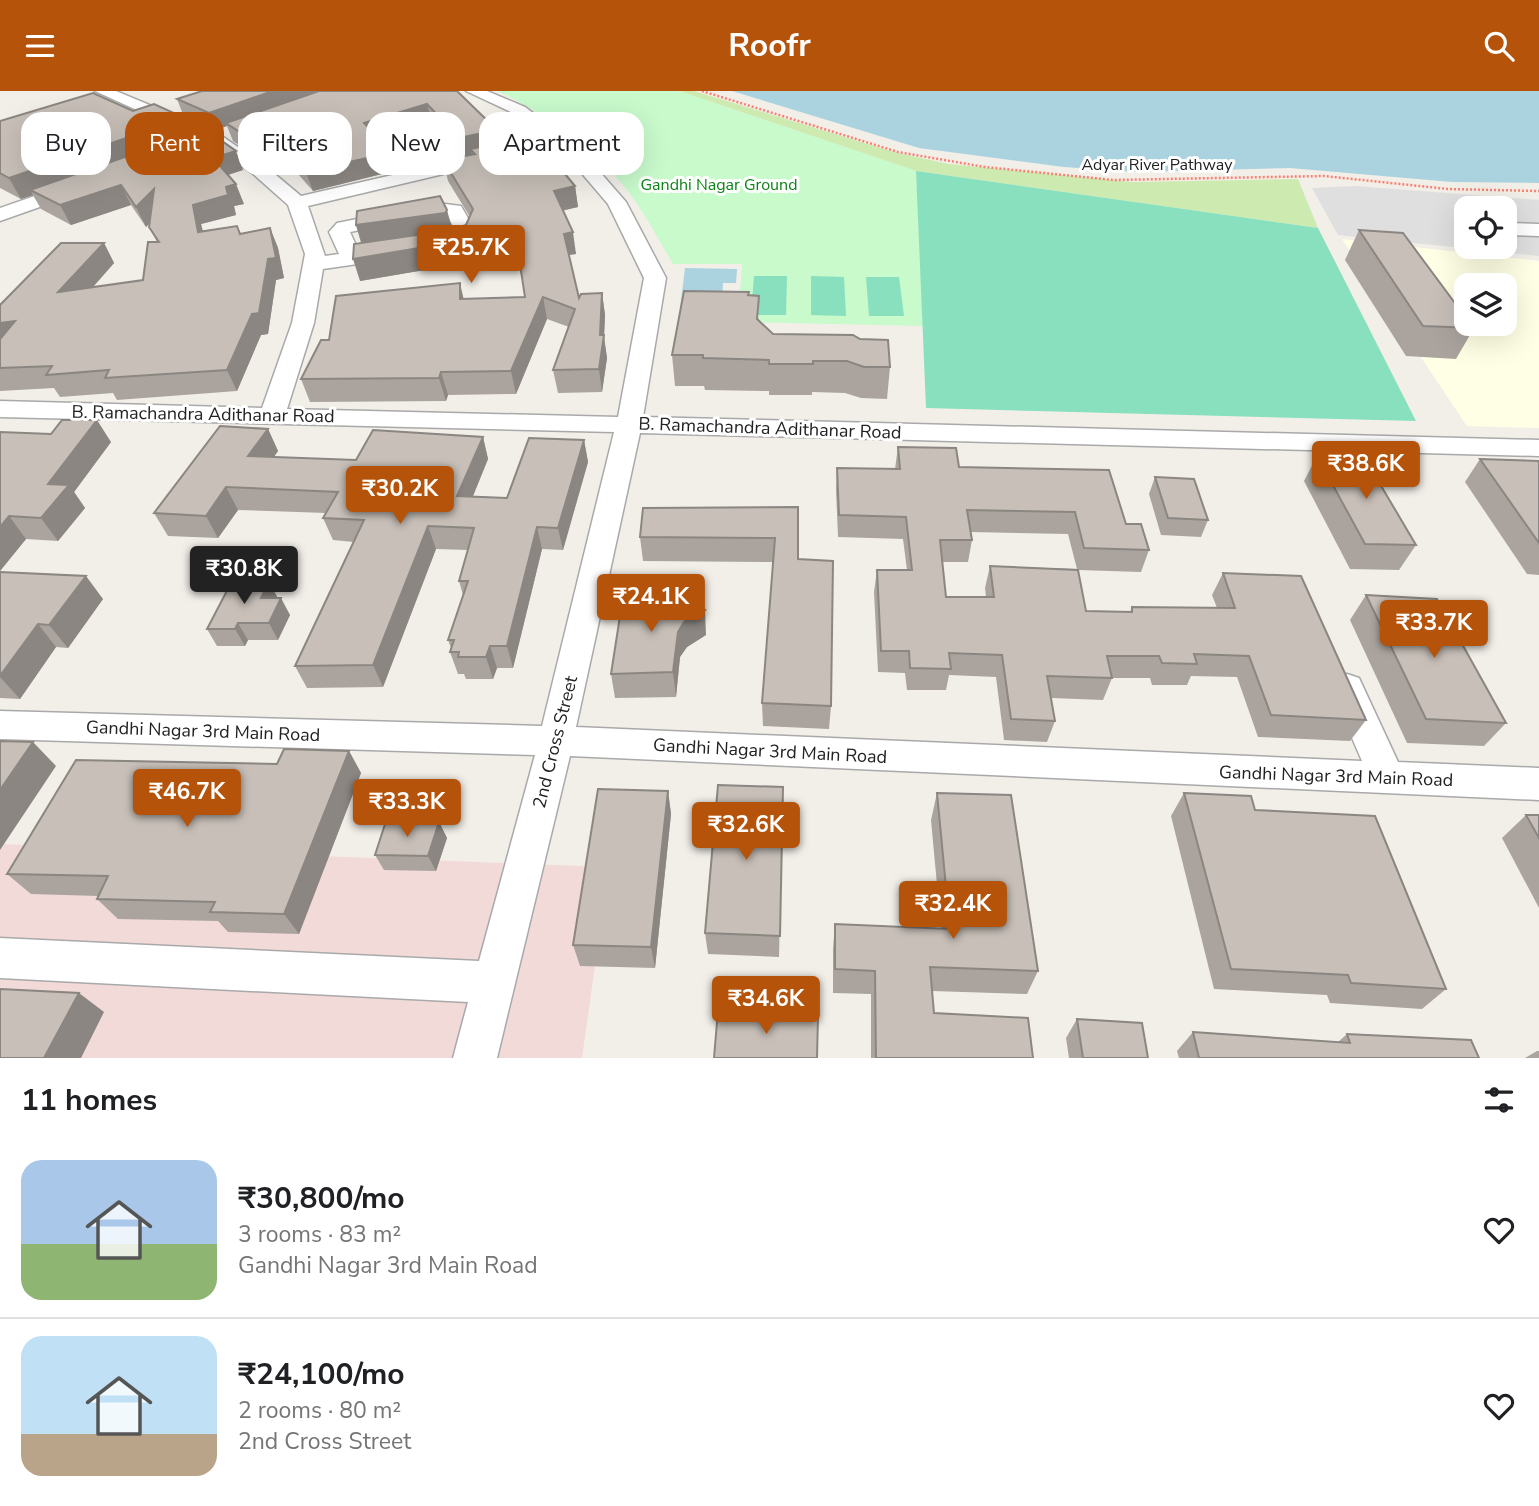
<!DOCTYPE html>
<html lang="en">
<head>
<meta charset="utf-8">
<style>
  body { margin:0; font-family:"Nunito Sans",sans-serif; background:#f6f6f6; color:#202124; height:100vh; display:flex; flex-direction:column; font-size:26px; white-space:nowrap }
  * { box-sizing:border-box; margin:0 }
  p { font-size:23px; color:#757577 }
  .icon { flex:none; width:38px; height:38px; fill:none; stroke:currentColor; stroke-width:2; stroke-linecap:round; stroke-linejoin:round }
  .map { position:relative; height:967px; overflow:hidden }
  .drawer { display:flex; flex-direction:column; background:#fff; flex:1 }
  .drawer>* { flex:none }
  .top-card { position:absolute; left:21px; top:21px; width:700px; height:63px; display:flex; gap:14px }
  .buttons { position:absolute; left:1454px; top:105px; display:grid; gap:14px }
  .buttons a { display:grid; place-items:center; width:63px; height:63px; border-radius:14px; background:#fff; box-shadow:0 7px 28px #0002; font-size:35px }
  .price { position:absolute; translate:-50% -60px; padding:0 16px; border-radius:7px; background:#b45309; color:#fff; font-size:23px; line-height:46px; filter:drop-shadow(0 2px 4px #0008) }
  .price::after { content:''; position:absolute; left:50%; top:42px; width:21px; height:16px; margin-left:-10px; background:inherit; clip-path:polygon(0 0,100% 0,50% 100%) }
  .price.selected { background:#222; color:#fff }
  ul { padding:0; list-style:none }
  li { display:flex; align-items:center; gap:21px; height:175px; padding:0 21px }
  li+li { border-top:2px solid #e0e0e0 }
  li span { display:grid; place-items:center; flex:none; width:196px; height:140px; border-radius:21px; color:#555 }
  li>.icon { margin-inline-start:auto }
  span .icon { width:84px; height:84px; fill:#fffc; stroke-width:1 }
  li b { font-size:30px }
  h2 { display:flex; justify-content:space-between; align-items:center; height:84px; padding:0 21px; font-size:30px }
  .tag { padding:0 24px; border-radius:21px; background:#fff; box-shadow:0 7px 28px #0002; font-size:24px; line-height:63px }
  .tag.selected { background:#b45309; color:#fff }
  header { display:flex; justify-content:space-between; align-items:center; height:91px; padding:0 21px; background:#b45309; color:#fff; font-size:32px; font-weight:700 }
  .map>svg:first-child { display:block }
  .residential { fill:#e0dfdf; fill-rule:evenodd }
  .commercial { fill:#f2dad9 }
  .education { fill:#ffffe5; fill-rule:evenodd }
  .grass { fill:#cdebb0 }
  .park { fill:#c8facc }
  .pitch { fill:#88e0be }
  .water { fill:#aad3df }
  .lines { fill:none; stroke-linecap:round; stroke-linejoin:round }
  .minor-casing { stroke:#a9a9a9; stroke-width:3 }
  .path { stroke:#fa8072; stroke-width:2.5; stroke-dasharray:2 2; stroke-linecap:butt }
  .minor { fill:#fff; fill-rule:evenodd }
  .wall { fill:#aba49e; fill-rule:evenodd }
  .shaded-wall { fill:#8b8681 }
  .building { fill:#c7bfb8; stroke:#8b8681; stroke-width:2 }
  .labels { text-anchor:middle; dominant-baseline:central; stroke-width:6; stroke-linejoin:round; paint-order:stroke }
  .far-street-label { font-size:16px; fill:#222; stroke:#fff }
  .far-park-label { font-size:16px; fill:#0c8416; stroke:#fff }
  .street-label { font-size:18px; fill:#222; stroke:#fff }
</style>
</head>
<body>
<header><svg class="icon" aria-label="menu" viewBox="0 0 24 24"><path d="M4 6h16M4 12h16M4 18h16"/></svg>Roofr<svg class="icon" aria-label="search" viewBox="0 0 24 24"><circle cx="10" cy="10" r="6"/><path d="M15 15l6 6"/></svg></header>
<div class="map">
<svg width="1539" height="967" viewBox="0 0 1539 967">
  <rect width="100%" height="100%" fill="#f2efe9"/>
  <!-- residential -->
  <path class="residential" d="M1355,95l184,14v56l-201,-21 -26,-47zM1466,117h39v39h-39z"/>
  <!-- commercial -->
  <polygon class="commercial" points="0,753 609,776 582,967 0,967"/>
  <!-- education -->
  <path class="education" d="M1342,148l197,22v167l-72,-2zM1466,194h39v39h-39z"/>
  <!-- grass -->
  <polygon class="grass" points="679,0 694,0 894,61 949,73 1133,91 1298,88 1318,137 916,80"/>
  <!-- park -->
  <path class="park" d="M497,0h182l237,80 7,155 -185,-4 4,-58h-69c-18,-31 -35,-63 -59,-90 -26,-30 -81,-67 -117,-83z"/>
  <!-- pitch -->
  <g class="pitch">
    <polygon points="916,80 1318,137 1416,330 926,317"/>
    <polygon points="754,185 787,185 786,224 751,224"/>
    <polygon points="811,185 844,186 846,225 811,224"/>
    <polygon points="866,186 899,186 904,225 869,225"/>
  </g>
  <!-- water -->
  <g class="water">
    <polygon points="732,0 1539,0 1539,92 1452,91 1290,77 1136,81 1064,76 919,57"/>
    <polygon points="685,177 737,178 736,192 723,192 721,218 680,218"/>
  </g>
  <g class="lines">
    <defs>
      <g id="minor">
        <polygon points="95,0 116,0 219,43 264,74 301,105 484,63 493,68 490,72 308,115 325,165 339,163 329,141 337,132 437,112 461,115 476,141 470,153 438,161 431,159 428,155 431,151 455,145 456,141 447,124 437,124 350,141 359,161 392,156 399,158 402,162 399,166 392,168 323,178 314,232 287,318 618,326 644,187 608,113 567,65 513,22 466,0 487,0 525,16 579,57 626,111 666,187 643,326 1539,349 1539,365 640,342 576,636 1362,670 1330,596 1335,587 1347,583 1359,587 1398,671 1539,677 1539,709 570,665 497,967 453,967 468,911 0,887 0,847 479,870 535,664 0,648 0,620 542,635 614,341 0,326 0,310 262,317 292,232 305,163 288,114 252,82 207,51"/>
        <polygon points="75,91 84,97 82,101 0,130 0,117"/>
        <polygon points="1505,132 1539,133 1539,145 1505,144"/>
      </g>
    </defs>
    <!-- minor casing -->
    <use href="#minor" class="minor-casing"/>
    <!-- path -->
    <polyline class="path" points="702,0 898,61 985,76 1113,89 1324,85 1448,98 1539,100"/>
    <!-- minor -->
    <use href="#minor" class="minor"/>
  </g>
  <!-- wall -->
  <g class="wall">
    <polygon points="457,0 497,39 500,52 516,55 560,77 575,95 578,116 563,119 576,163 569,164 579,207 602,202 605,224 604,246 607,267 602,301 558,302 553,279 569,236 547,228 516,303 448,304 446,310 310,311 301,288 329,249 464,208 525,206 518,163 360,190 361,152 356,134 452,139 466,134 470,126 448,90 443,69 472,63 463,65 432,31 379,47 398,79 313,100 290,74 278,77 266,72 233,50 227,35 216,39 184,26 177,8"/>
    <polygon points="133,20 191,43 243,79 228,84 244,113 234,115 236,124 201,133 203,140 237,135 241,143 270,137 278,157 284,187 276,189 268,243 261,244 237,300 117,309 113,302 60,306 54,297 0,300 0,214 104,152 114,172 93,196 143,189 157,151 149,136 150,132 146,136 131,114 71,134 41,118 33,104 21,108 0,97 0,30"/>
    <polygon points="1359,139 1474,237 1456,268 1406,265 1345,169"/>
    <polygon points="749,204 759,229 773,243 890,276 887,308 861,307 845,302 812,301 812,304 769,304 769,300 705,299 704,295 675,295 672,264"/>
    <polygon points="268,338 278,360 274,366 356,369 483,346 488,368 473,405 507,407 584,349 588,371 563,459 542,458 513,577 497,577 493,588 466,588 464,583 458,583 450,561 451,557 448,549 463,504 459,490 468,459 436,458 383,596 307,597 295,575 354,451 333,449 323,427 326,422 238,419 218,447 168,445 154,422"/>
    <polygon points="0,341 111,351 74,401 85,417 58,450 26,448 0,480"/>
    <path d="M898,356l228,77 23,26 -8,22 -63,-2 8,41 44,1 2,-5 85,1 -5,-13 11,-22 143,147 -16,21 -92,-4 -21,-60 -46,-1 -4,9h-35l-2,-7h-38l-9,22 -52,-2 4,23 -8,21 -43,-2 -8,-63 -47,-2 -3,15h-39l-2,-17 -27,-1 -4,-80 3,-22h30l-4,-31 -65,-2 -2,-47 1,-22 58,1zM971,441l97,2 9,35 -87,-3 -5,22 1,9h-40l-4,-35h26l4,-22z"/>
    <polygon points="1317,365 1416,454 1399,479 1350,478 1304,390"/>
    <polygon points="1480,368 1539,370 1539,484 1527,483 1465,391"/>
    <polygon points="1155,386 1208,429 1201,446 1161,444 1149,403"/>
    <polygon points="798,416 798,468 831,615 829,638 763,635 762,612 773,471 643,470 640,446"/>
    <polygon points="0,481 103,508 68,557 56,556 20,608 0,607"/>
    <polygon points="269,491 278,507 290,524 278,549 248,549 245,555 217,555 207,538"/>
    <polygon points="1366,504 1506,632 1484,655 1407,652 1350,529"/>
    <polygon points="706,544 687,556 680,566 676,606 615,607 611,583"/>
    <polygon points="349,660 361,682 299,843 228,841 218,830 118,828 97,808 98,805 31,803 7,783 277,673"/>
    <polygon points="783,696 779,866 708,863 705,842"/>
    <polygon points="668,700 671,723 655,877 580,875 573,854"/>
    <polygon points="937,702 1038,880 1027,903 932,900 934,922 1033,967 871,967 871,903 833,902 833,858 835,833 941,837 931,729"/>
    <polygon points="1184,702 1255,719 1446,898 1422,918 1330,912 1327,904 1214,898 1171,725"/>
    <polygon points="1526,724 1539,724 1539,817 1502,747"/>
    <polygon points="439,731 447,747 436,780 384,779 375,764"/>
    <polygon points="1077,928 1148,967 1069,967 1066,947"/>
    <polygon points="1193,941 1338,951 1347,943 1479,967 1179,967 1177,960"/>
    <polygon points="1537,960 1539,960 1539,967 1525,967"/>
  </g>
  <!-- shaded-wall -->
  <g class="shaded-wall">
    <polygon points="273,0 327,0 226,32 227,35 216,39 209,22"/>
    <polygon points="427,13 432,31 369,50 364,32"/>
    <polygon points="185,27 193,47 30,99 33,104 21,108 9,87"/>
    <polygon points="497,39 501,57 470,58 472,63 463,65 459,47"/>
    <polygon points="284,55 290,74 278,77 272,59"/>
    <polygon points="236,60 243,79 221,86 213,67"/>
    <polygon points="393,61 398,79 313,100 306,81"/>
    <polygon points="236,93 244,113 234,115 236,124 201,133 207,161 198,141 193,114 226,96"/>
    <polygon points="121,94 131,114 71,134 60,114"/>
    <polygon points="575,95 578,116 557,121 554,100"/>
    <polygon points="154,98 163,117 146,136 136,116"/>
    <polygon points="447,119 453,141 363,157 356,134"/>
    <polygon points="270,137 278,157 284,187 276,189 268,243 261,244 237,300 227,279"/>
    <polygon points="515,141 519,163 360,190 353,168"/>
    <polygon points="573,141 576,163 567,164 564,143"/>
    <polygon points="104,152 114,172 70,222 58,201"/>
    <polygon points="460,192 465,214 460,208"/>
    <polygon points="602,202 605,224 604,246 607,267 602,301 599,278"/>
    <polygon points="543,206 547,228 516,303 511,280"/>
    <polygon points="15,230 0,256 0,232"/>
    <polygon points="441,281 448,304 446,310 439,287"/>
    <polygon points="97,329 111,351 74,401 85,417 58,450 41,427 48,393"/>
    <polygon points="268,338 278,360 259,387 248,365"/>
    <polygon points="483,346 488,368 464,427 457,405"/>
    <polygon points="584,349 588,371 563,459 558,437"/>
    <polygon points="226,396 238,419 218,447 206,425"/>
    <polygon points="9,425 26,448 0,480 0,436"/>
    <polygon points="428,435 436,458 383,596 373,574"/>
    <polygon points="537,436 542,458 513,577 507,555"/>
    <polygon points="86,485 103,508 68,557 49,534"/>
    <polygon points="269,491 278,508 261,507"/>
    <polygon points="281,507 290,524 278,549 269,532"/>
    <polygon points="705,519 706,544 687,556 680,566 676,606 673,581 678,541 684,531"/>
    <polygon points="238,532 248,549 245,555 235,538"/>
    <polygon points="38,533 56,556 20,608 0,586 0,585"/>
    <polygon points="490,555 497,577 493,588 486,566"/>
    <polygon points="33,651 56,675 0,759 0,699"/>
    <polygon points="349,660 361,682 299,843 284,823"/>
    <polygon points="668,700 671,723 655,877 651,856"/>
    <polygon points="439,731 447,747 436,780 428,765"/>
    <polygon points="79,902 104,921 81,967 44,967"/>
  </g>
  <!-- building -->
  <g class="building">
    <polygon points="202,0 273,0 209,22 177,8"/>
    <polygon points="319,0 457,0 497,39 459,47 427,13 364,32 393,61 306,81 284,55 272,59 259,54 226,32"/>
    <polygon points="93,2 133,20 154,13 185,27 9,87 0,82 0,30"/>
    <polygon points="205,38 236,60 213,67 236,93 226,96 228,104 193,114 198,141 237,135 240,143 270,137 276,167 268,168 259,222 252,223 227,279 105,287 109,279 46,284 52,275 0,277 0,248 15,230 0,232 0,214 61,152 104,152 58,201 143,189 148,151 159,151 149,136 154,98 136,116 121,94 60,114 30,99"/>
    <polygon points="510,50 516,55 541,50 559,70 555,71 575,95 554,100 573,141 564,143 579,207 581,203 602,202 600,244 604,244 599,278 553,279 575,218 543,206 511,280 441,281 439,287 301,288 321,249 329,249 336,205 460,192 460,208 525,206 515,141 353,168 354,153 451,139 466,134 473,118 443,69 475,63 470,58"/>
    <polygon points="440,105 447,119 445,122 356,134 357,120"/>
    <polygon points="1359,139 1403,142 1466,227 1466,233 1471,233 1474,237 1423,235"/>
    <polygon points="684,200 749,201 748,204 759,205 757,228 773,243 853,244 860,248 888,249 890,276 864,276 847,270 813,270 813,273 769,273 769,269 703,267 703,264 672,264"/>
    <polygon points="62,329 97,329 48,393 69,394 41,427 9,425 0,436 0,341 51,343"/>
    <polygon points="220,335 268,338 248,365 356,369 373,339 483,346 457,405 507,407 529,347 584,349 558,437 537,436 507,555 490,555 486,566 458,566 459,561 450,561 454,549 448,549 468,490 459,490 474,437 428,435 373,574 295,575 364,429 323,427 338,401 226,396 206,425 154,422"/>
    <polygon points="898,356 956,357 959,376 1109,379 1126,433 1141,433 1149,459 1084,457 1075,421 967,419 972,449 940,449 946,506 994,506 990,475 1078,479 1086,520 1132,521 1132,516 1235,517 1223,482 1301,485 1366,629 1271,624 1249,565 1194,563 1197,573 1162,572 1159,565 1107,565 1112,587 1047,585 1055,630 1011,628 1002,564 949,562 951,578 910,577 909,560 881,560 877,479 912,479 906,426 839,424 837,377 900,378"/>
    <polygon points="1317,365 1364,366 1416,454 1365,453"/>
    <polygon points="1480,368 1539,370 1539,452"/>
    <polygon points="1155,386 1194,388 1208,429 1168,427"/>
    <polygon points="798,416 798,468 833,470 831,615 762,612 775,447 640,446 643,417"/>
    <polygon points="0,481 86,485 49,534 38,533 0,585"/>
    <polygon points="232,490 269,491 261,507 281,507 269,532 238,532 235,538 207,538"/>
    <polygon points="1366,504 1437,508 1506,632 1426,628"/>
    <polygon points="632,505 682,505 705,519 684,531 678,541 673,581 611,583 620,525 629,525"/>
    <polygon points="0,650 33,651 0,699"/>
    <polygon points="284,658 349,660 284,823 210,821 215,811 97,808 108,785 7,783 76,669 277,673"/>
    <polygon points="718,694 783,696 780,845 705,842"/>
    <polygon points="598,698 668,700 651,856 573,854"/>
    <polygon points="937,702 1011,704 1038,880 930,876 934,922 1028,927 1033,967 876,967 875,880 835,878 835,833 950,838"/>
    <polygon points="1184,702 1251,705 1255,719 1375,725 1446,898 1351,892 1348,884 1231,878"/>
    <polygon points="1526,724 1539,724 1539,747"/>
    <polygon points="386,730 439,731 428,765 375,764"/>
    <polygon points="0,898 79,902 44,967 0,967"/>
    <polygon points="718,919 818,925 817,967 714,967"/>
    <polygon points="1077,928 1142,932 1148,967 1083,967"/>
    <polygon points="1193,941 1350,952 1347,943 1471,949 1479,967 1199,967"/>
  </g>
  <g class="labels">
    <!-- far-street labels -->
    <g class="far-street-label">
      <text x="1157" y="74">Adyar River Pathway</text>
    </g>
    <!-- far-park labels -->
    <g class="far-park-label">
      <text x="719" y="94">Gandhi Nagar Ground</text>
    </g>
    <!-- street labels -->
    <g class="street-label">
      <text transform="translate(203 323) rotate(1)">B. Ramachandra Adithanar Road</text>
      <text transform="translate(770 337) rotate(2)">B. Ramachandra Adithanar Road</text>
      <text transform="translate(203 640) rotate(2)">Gandhi Nagar 3rd Main Road</text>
      <text transform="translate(555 651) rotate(-76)">2nd Cross Street</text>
      <text transform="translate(770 660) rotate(3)">Gandhi Nagar 3rd Main Road</text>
      <text transform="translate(1336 685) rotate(2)">Gandhi Nagar 3rd Main Road</text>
    </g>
  </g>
</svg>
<div class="buttons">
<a><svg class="icon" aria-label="locate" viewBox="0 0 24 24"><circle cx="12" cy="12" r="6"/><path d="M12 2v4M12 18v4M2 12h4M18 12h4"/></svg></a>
<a><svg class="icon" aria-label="layers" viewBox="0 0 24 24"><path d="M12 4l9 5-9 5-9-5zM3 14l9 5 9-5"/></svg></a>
</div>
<b class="price" style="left:471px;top:194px">₹25.7K</b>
<b class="price" style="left:1366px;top:410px">₹38.6K</b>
<b class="price" style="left:400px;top:435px">₹30.2K</b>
<b class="price selected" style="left:244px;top:515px">₹30.8K</b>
<b class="price" style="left:651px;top:543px">₹24.1K</b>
<b class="price" style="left:1434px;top:569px">₹33.7K</b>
<b class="price" style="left:187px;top:738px">₹46.7K</b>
<b class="price" style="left:407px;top:748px">₹33.3K</b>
<b class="price" style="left:746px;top:771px">₹32.6K</b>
<b class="price" style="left:953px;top:850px">₹32.4K</b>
<b class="price" style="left:766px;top:945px">₹34.6K</b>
<div class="top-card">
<a class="tag">Buy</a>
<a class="tag selected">Rent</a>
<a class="tag">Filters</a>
<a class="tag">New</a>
<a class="tag">Apartment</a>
</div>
</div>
<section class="drawer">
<h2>11 homes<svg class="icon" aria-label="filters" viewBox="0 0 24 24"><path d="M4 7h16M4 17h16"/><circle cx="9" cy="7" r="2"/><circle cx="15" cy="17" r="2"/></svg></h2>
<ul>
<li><span style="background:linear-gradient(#a9c7e8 60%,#8fb573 0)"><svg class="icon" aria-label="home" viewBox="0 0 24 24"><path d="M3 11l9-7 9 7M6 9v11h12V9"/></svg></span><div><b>₹30,800/mo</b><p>3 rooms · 83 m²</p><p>Gandhi Nagar 3rd Main Road</p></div><svg class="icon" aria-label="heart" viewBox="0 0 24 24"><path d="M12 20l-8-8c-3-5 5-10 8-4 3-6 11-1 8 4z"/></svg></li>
<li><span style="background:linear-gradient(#bfe0f5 70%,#b9a48a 0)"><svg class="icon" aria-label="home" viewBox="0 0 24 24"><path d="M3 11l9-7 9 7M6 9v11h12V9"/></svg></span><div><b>₹24,100/mo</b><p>2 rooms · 80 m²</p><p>2nd Cross Street</p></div><svg class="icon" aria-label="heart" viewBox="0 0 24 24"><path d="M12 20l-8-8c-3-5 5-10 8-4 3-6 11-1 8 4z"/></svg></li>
</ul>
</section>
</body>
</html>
